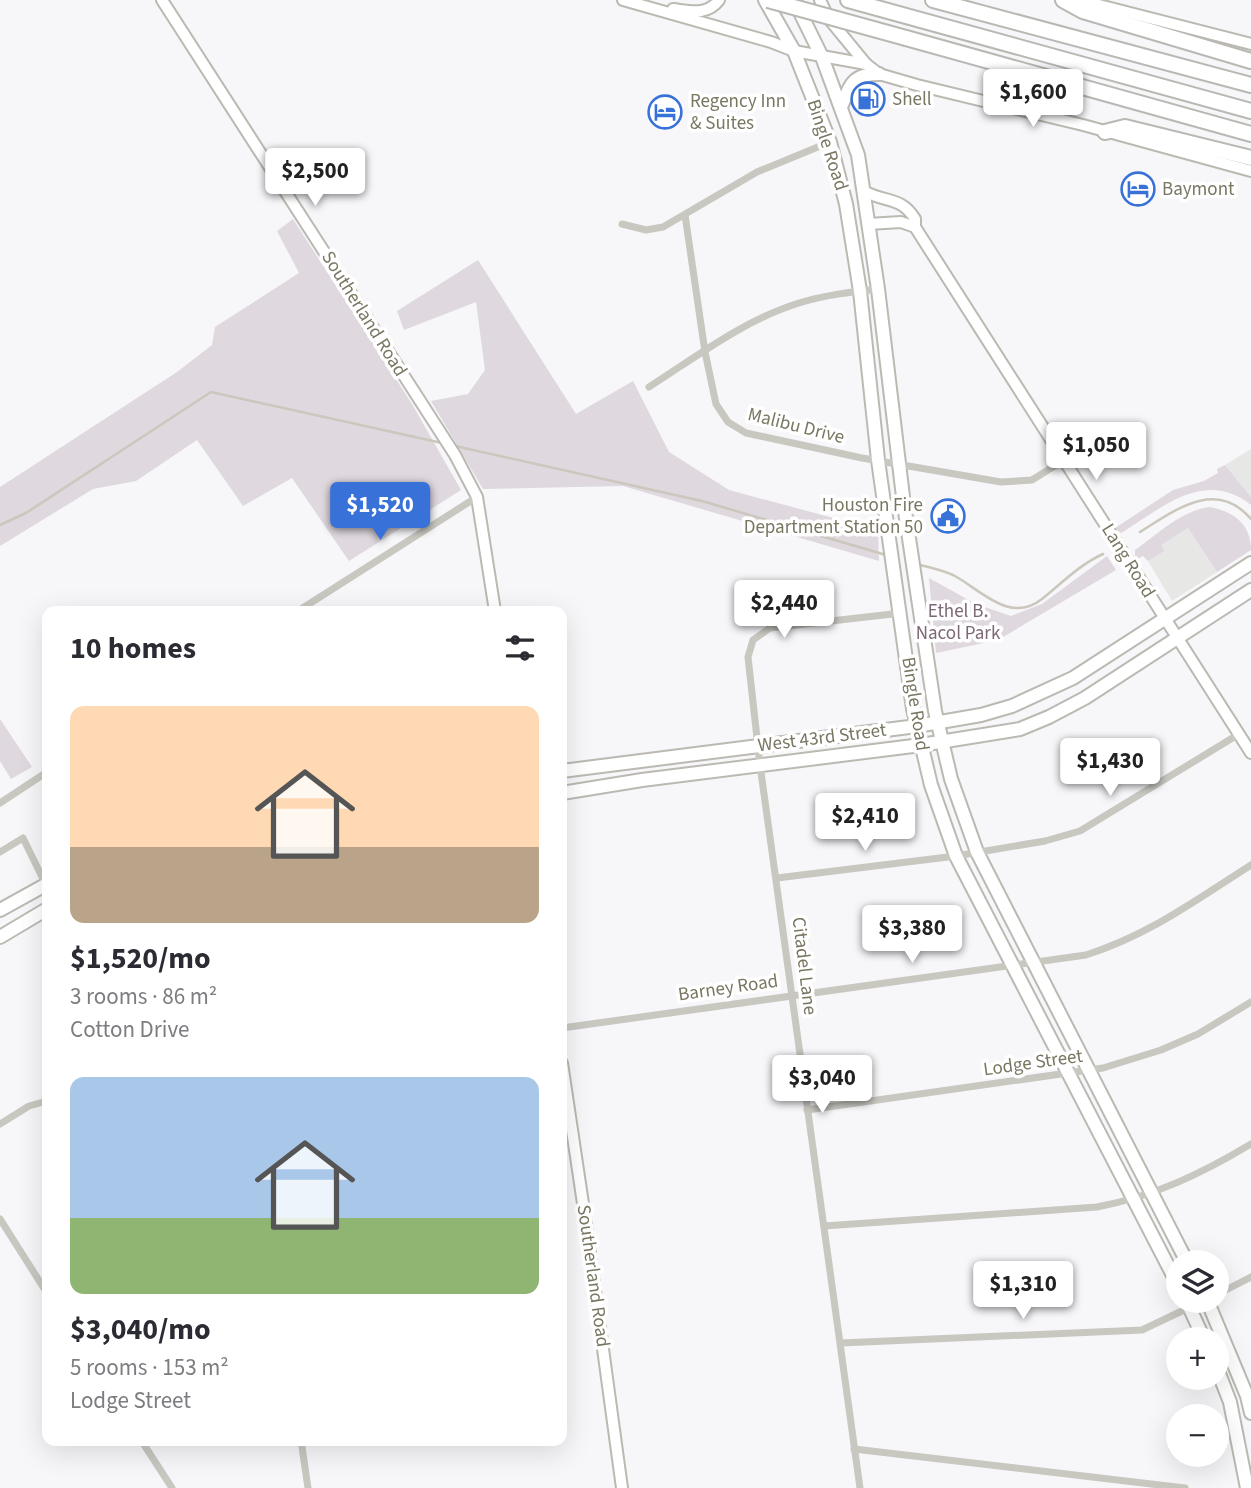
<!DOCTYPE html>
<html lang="en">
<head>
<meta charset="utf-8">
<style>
  body { margin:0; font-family:"Source Sans 3",sans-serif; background:#f2f2f3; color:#2b2b33; height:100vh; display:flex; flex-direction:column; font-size:26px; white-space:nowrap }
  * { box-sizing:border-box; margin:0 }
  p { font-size:23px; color:#7c7c81 }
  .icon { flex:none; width:38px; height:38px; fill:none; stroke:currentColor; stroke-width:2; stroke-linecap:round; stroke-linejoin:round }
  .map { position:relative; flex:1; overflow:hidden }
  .side { position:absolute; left:42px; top:606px; width:525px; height:840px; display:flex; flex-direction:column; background:#fff; border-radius:14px; box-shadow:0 7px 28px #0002 }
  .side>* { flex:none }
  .tools { position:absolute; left:1166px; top:1250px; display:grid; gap:14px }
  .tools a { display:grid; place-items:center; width:63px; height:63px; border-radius:50%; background:#fff; box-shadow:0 7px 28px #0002; font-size:35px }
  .price { position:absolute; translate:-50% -60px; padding:0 16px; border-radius:7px; background:#fff; color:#222; font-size:23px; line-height:46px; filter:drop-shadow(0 2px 4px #0008) }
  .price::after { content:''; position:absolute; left:50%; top:42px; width:21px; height:16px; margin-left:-10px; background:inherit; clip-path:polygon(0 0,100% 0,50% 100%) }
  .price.current { background:#3871d7; color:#fff }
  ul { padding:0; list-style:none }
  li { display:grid; align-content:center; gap:14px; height:371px; padding:0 28px }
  li span { display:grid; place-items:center; height:217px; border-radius:14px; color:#555 }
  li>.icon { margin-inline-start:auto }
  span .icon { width:126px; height:126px; fill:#fffc; stroke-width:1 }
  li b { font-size:30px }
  h2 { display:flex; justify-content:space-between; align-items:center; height:84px; padding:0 28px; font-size:30px }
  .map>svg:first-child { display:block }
  .built { fill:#e7e7e6 }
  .green { fill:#dfd8df }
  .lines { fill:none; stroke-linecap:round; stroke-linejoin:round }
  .stream { stroke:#cbc7bd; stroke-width:2.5 }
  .secondary-casing { stroke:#bbb9b1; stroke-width:14 }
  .primary-casing { stroke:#bbb9b2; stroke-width:16 }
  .highway-casing { stroke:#bab8b2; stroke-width:18 }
  .street { stroke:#c8c7c0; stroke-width:7 }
  .secondary { stroke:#fff; stroke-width:10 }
  .primary { stroke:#fff; stroke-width:12 }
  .highway { stroke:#fff; stroke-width:14 }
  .highway-bridge-casing { stroke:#bab8b2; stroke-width:18; stroke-linecap:butt }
  .highway-bridge { stroke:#fff; stroke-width:14 }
  .labels { text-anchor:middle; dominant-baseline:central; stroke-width:7; stroke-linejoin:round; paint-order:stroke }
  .poi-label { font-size:19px; fill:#797661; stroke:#fff; text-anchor:start }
  .street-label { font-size:19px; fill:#797661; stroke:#fff }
  .park-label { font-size:19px; fill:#7d6878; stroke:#fff }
</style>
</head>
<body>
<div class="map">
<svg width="1251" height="1488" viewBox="0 0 1251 1488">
  <rect width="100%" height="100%" fill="#f7f6f9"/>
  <!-- built -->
  <g class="built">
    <polygon points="1251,449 1251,497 1225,465"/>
    <polygon points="1188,528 1217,572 1172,601 1148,561 1163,551 1160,545"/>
  </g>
  <!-- green -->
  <g class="green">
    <polygon points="293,219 412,404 461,490 349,561 292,478 243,506 197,440 136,481 93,489 0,546 0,487 177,372 212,345 215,327 299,273 277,231"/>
    <polygon points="478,260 576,414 633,381 669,452 729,490 878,530 879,561 623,486 483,489 431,401 468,394 485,370 476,302 404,330 397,311"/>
    <path d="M1225,465l26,32v8c-47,-37 -89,3 -130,28l-6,-5 58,-38 31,-9 14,-8 -1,-4z"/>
    <path d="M1210,507c24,5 41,17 41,43l-34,22 -29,-44 -27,17 3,6 -16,10 -5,-5 -8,4v-10c23,-16 47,-40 75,-43z"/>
    <polygon points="1107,556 1116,570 998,640 936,653 929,578 976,604 1011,616 1042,604"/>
    <polygon points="0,719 32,767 11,779 0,761"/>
  </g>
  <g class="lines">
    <!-- stream -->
    <g class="stream">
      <polyline points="455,446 702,501 886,555"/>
      <polyline points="0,525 26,513 211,392 442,443"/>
      <path d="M1140,532c35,-22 76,-54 111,-13"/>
      <path d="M916,564c13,3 26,6 37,11 26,13 56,50 89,24 20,-16 37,-34 61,-45"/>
    </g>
    <defs>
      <g id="secondary">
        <polyline points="162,0 455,455 477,497 495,611"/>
        <polyline points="623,0 771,42 794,51 866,64 879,74 917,85 1083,125 1251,171"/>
        <polyline points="820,0 829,19 866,64"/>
        <polyline points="1067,1 1087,2 1251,44"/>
        <path d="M673,9c17,2 34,7 46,-9"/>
        <path d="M864,191c21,12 37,5 51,28v8"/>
        <polyline points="868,224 901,222 915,227 1251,753"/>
        <polyline points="562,1063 585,1217 622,1488"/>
      </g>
      <g id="primary">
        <polyline points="765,0 794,51 830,142 846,204 860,291 878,460 913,709 931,785 956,856 1178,1285"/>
        <polyline points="796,4 822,57 858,155 878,289 904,505 935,711 951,779 977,852 1187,1262"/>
        <path d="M841,107c10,-23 11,-33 38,-33"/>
        <polyline points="562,771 917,726 981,715 1012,706 1073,678 1251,563"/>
        <polyline points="562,793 642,780 921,745 1020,729 1049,717 1085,698 1251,590"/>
        <polyline points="0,910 47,884"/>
        <polyline points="0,937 47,909"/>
        <polyline points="1186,1300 1204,1339"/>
        <polyline points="1207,1300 1247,1396 1251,1413"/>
        <polyline points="1216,1366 1230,1402 1247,1488"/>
      </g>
      <g id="highway">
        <polyline points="848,0 1251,111"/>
        <polyline points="933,0 1251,85"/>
        <polyline points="1063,0 1083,11 1251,61"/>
        <polyline points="906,38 1251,134"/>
        <polyline points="1105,132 1125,127 1251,158"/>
      </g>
    </defs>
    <!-- secondary casing -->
    <use href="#secondary" class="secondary-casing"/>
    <!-- primary casing -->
    <use href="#primary" class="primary-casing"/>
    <!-- highway casing -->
    <use href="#highway" class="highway-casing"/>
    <!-- street -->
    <g class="street">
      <polyline points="685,215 705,352 716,404 728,422 746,433 862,458 1001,482 1032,480 1064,460"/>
      <polyline points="622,224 646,230 663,227 757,172 830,142"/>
      <path d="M649,387c47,-30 95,-67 150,-84 26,-8 52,-11 79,-14"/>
      <polyline points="298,611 477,497"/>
      <polyline points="0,803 47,772"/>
      <polyline points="0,852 23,838 46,885"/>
      <polyline points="777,878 956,856 1045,841 1080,831 1239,734"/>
      <path d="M562,1028l524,-73c63,-20 110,-55 165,-90"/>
      <polyline points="807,1110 1103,1068 1161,1050 1198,1034 1251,1002"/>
      <polyline points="0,1124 29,1106 47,1101"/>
      <polyline points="0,1219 47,1293"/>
      <path d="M824,1226l273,-19c58,-11 104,-33 154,-63"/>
      <polyline points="1216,1295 1251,1277"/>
      <polyline points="841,1343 1142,1330 1205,1300"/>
      <polyline points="141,1440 172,1488"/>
      <polyline points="301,1440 308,1488"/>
      <polyline points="854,1449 1185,1488"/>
      <polyline points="860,1488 760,765 748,657 753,640 770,628 901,613"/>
    </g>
    <!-- secondary -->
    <use href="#secondary" class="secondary"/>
    <!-- primary -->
    <use href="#primary" class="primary"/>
    <!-- highway -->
    <use href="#highway" class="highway"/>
    <defs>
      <polyline id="highway-bridge" points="768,0 906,38"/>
    </defs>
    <!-- highway-bridge casing -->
    <use href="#highway-bridge" class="highway-bridge-casing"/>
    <!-- highway-bridge -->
    <use href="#highway-bridge" class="highway-bridge"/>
  </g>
  <!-- icons -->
  <defs>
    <symbol id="fuel-ring" viewBox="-11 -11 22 22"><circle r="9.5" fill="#fff" stroke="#3871d7" stroke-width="1.5"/><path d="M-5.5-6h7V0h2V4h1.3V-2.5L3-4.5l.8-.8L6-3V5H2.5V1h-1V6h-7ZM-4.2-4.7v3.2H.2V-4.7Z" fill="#3871d7"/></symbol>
    <symbol id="hotel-ring" viewBox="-11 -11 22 22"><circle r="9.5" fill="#fff" stroke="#3871d7" stroke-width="1.5"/><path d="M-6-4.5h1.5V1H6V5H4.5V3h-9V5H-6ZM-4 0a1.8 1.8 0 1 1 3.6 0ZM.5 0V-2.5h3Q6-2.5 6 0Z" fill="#3871d7"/></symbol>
    <symbol id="civic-ring" viewBox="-11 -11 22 22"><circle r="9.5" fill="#fff" stroke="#3871d7" stroke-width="1.5"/><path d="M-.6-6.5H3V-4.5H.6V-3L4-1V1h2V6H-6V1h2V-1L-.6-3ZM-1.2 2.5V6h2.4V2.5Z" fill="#3871d7"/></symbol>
  </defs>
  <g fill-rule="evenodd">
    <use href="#fuel-ring" x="849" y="80" width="38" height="38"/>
    <use href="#hotel-ring" x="646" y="93" width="38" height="38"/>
    <use href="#hotel-ring" x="1119" y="170" width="38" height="38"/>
    <use href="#civic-ring" x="929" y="497" width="38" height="38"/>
  </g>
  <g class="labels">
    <!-- poi labels -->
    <g class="poi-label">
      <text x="892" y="99">Shell</text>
      <text x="690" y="101">Regency Inn<tspan x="690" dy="22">&amp; Suites</tspan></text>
      <text x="1162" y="189">Baymont</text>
      <text x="923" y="505" text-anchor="end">Houston Fire<tspan x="923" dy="22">Department Station 50</tspan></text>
    </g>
    <!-- street labels -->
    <g class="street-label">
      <text transform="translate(827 145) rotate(72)">Bingle Road</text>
      <text transform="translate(364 314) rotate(58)">Southerland Road</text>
      <text transform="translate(796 426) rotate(14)">Malibu Drive</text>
      <text transform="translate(1128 561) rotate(58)">Lang Road</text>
      <text transform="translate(915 704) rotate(81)">Bingle Road</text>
      <text transform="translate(822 738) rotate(-7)">West 43rd Street</text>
      <text transform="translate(804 966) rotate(83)">Citadel Lane</text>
      <text transform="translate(728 988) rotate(-8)">Barney Road</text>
      <text transform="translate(1033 1063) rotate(-8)">Lodge Street</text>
      <text transform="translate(593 1276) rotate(82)">Southerland Road</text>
    </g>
    <!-- park labels -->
    <g class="park-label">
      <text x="958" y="611">Ethel B.<tspan x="958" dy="22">Nacol Park</tspan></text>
    </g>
  </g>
</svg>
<div class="tools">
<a><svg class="icon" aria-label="layers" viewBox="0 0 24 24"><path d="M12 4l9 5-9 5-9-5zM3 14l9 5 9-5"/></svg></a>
<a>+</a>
<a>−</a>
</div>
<b class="price" style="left:1033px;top:129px">$1,600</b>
<b class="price" style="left:315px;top:208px">$2,500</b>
<b class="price" style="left:1096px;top:482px">$1,050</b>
<b class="price current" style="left:380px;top:542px">$1,520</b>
<b class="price" style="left:784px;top:640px">$2,440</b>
<b class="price" style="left:1110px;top:798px">$1,430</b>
<b class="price" style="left:865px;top:853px">$2,410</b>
<b class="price" style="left:912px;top:965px">$3,380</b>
<b class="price" style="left:822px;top:1115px">$3,040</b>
<b class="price" style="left:1023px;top:1321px">$1,310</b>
<section class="side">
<h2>10 homes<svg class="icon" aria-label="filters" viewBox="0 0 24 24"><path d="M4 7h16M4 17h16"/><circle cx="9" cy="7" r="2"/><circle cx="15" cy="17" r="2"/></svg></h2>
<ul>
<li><span style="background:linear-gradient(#ffd9b3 65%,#b9a48a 0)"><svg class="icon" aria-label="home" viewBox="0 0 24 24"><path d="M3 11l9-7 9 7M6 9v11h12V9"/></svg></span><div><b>$1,520/mo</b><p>3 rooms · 86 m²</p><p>Cotton Drive</p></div></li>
<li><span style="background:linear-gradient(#a9c7e8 65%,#8fb573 0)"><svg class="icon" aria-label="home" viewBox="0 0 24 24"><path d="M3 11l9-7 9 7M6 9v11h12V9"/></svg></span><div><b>$3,040/mo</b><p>5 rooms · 153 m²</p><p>Lodge Street</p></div></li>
</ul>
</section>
</div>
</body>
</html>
